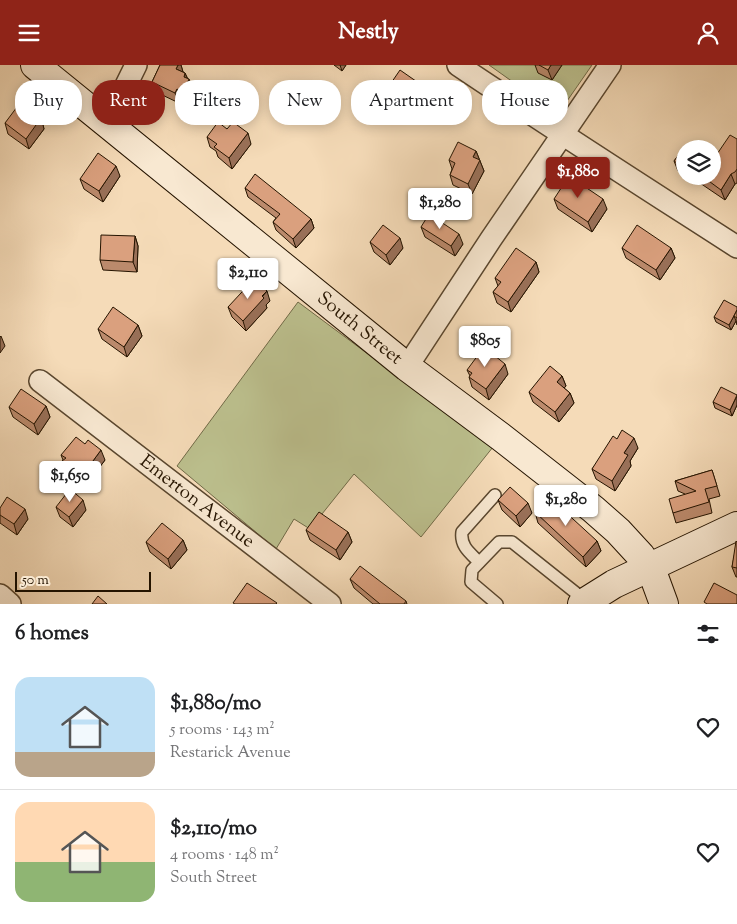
<!DOCTYPE html>
<html lang="en">
<head>
<meta charset="utf-8">
<style>
  body { margin:0; font-family:"Sorts Mill Goudy",serif; background:#f2f2f2; color:#202124; height:100vh; display:flex; flex-direction:column; font-size:19px; white-space:nowrap }
  * { box-sizing:border-box; margin:0 }
  p { font-size:16px; color:#757577 }
  .icon { flex:none; width:28px; height:28px; fill:none; stroke:currentColor; stroke-width:2; stroke-linecap:round; stroke-linejoin:round }
  .map { position:relative; height:539px; overflow:hidden }
  .panel { display:flex; flex-direction:column; background:#fff; flex:1 }
  .panel>* { flex:none }
  .guide { position:absolute; left:15px; top:15px; width:708px; height:45px; display:flex; gap:10px }
  .tools { position:absolute; left:676px; top:75px; display:grid; gap:10px }
  .tools a { display:grid; place-items:center; width:45px; height:45px; border-radius:50%; background:#fff; box-shadow:0 2px 12px #0003; font-size:25px }
  .scale { position:absolute; left:15px; bottom:12px; width:136px; box-sizing:border-box; padding-left:5px; border:2px solid #251400; border-top:0; font-size:14px; line-height:18px; white-space:nowrap; color:#251400; -webkit-text-stroke:4px #f8e8d1; paint-order:stroke }
  .price { position:absolute; translate:-50% -42px; padding:0 11px; border-radius:5px; background:#fff; color:#222; font-size:16px; line-height:32px; filter:drop-shadow(0 1px 2px #0008) }
  .price::after { content:''; position:absolute; left:50%; top:30px; width:15px; height:11px; margin-left:-8px; background:inherit; clip-path:polygon(0 0,100% 0,50% 100%) }
  .price.selected { background:#8f2418; color:#fff }
  ul { padding:0; list-style:none }
  li { display:flex; align-items:center; gap:15px; height:125px; padding:0 15px }
  li+li { border-top:1px solid #e0e0e0 }
  li span { display:grid; place-items:center; flex:none; width:140px; height:100px; border-radius:15px; color:#555 }
  li>.icon { margin-inline-start:auto }
  span .icon { width:60px; height:60px; fill:#fffc; stroke-width:1 }
  li b { font-size:21px }
  h2 { display:flex; justify-content:space-between; align-items:center; height:60px; padding:0 15px; font-size:21px }
  .chip { padding:0 18px; border-radius:20px; background:#fff; box-shadow:0 2px 12px #0003; font-size:18px; line-height:45px }
  .chip.selected { background:#8f2418; color:#fff }
  header { display:flex; justify-content:space-between; align-items:center; height:65px; padding:0 15px; background:#8f2418; color:#fff; font-size:22px; font-weight:800 }
  .map>svg:first-child { display:block }
  .green { fill:#bcc08e; stroke:#706a47 }
  .lines { fill:none; stroke-linecap:round; stroke-linejoin:round }
  .service-casing { stroke:#59462e; stroke-width:14 }
  .minor-casing { stroke:#59462e; stroke-width:24 }
  .secondary-casing { stroke:#251400; stroke-width:30 }
  .service { stroke:#f8e8d1; stroke-width:11 }
  .minor { stroke:#f8e8d1; stroke-width:21 }
  .secondary { stroke:#f8e8d1; stroke-width:28 }
  .wall { fill:#bb8a6c; stroke:#251400 }
  .shaded-wall { fill:#997058; stroke:#251400 }
  .building { fill:#daa07e; stroke:#251400 }
  .labels { text-anchor:middle; dominant-baseline:central; stroke-width:5; stroke-linejoin:round; paint-order:stroke }
  .street-label { font-size:19px; fill:#251400; stroke:#f8e8d1 }
</style>
</head>
<body>
<header><svg class="icon" aria-label="menu" viewBox="0 0 24 24"><path d="M4 6h16M4 12h16M4 18h16"/></svg>Nestly<svg class="icon" aria-label="person" viewBox="0 0 24 24"><circle cx="12" cy="8" r="4"/><path d="M4 21q1-7 8-7t8 7"/></svg></header>
<div class="map">
<svg width="737" height="539" viewBox="0 0 737 539">
  <rect width="100%" height="100%" fill="#f5dbb8"/>
  <filter id="stains"><feTurbulence type="fractalNoise" baseFrequency=".004" numOctaves="4"/><feColorMatrix values="0 0 0 0 .2 0 0 0 0 .09 0 0 0 0 .02 0 0 0 .5 -.17"/></filter>
  <radialGradient id="worn" r=".72"><stop offset=".6" stop-color="#630" stop-opacity="0"/><stop offset="1" stop-color="#630" stop-opacity=".3"/></radialGradient>
  <!-- green -->
  <g class="green">
    <polygon points="489,0 592,0 558,49"/>
    <polygon points="298,237 493,382 421,472 354,409 310,464 294,454 276,484 177,401"/>
  </g>
  <g class="lines">
    <defs>
      <g id="service">
        <path d="M479,497c-9,-9 -19,-16 -17,-30l33,-37"/>
        <polyline points="497,539 471,517 472,505 499,477 512,477 586,536"/>
      </g>
      <g id="minor">
        <path d="M458,0c92,62 186,122 279,182"/>
        <polyline points="107,59 136,0"/>
        <polyline points="407,302 491,174 610,0"/>
        <path id="s1" d="M40,316l290,223"/>
        <polyline points="0,530 10,539"/>
      </g>
      <g id="secondary">
        <path id="s2" d="M35,0l372,302 94,70 92,72 25,22 23,25 12,18 11,30"/>
        <polyline points="582,539 614,519 737,461"/>
      </g>
    </defs>
    <!-- service casing -->
    <use href="#service" class="service-casing"/>
    <!-- minor casing -->
    <use href="#minor" class="minor-casing"/>
    <!-- secondary casing -->
    <use href="#secondary" class="secondary-casing"/>
    <!-- service -->
    <use href="#service" class="service"/>
    <!-- minor -->
    <use href="#minor" class="minor"/>
    <!-- secondary -->
    <use href="#secondary" class="secondary"/>
  </g>
  <!-- wall -->
  <g class="wall">
    <polygon points="160,0 181,0 183,7 185,8 193,24 187,37 181,34 179,38 156,27 152,17"/>
    <polygon points="334,0 346,0 342,6"/>
    <polygon points="535,0 562,0 552,15 538,8"/>
    <polygon points="423,21 427,31 414,50 391,35 387,24"/>
    <polygon points="25,41 42,46 46,56 43,60 44,64 29,84 8,69 5,58"/>
    <polygon points="227,64 251,79 232,104 218,92 216,86 210,82 207,72"/>
    <polygon points="737,74 737,118 735,119 725,135 697,116 695,119 685,111 712,111 715,92"/>
    <polygon points="693,78 702,84 685,84 685,111 678,106 674,96 687,79 690,82"/>
    <polygon points="476,86 484,106 472,129 453,120 450,110 452,104 449,95"/>
    <polygon points="120,111 103,137 84,124 80,114"/>
    <polygon points="245,123 311,154 314,163 296,183 276,165 273,157 276,153 248,132"/>
    <polygon points="554,134 607,144 592,167 558,144"/>
    <polygon points="421,162 463,179 455,191 425,172"/>
    <polygon points="135,171 138,181 137,207 103,205 100,195"/>
    <polygon points="370,177 403,183 390,200 374,187"/>
    <polygon points="622,183 671,183 675,193 660,215 626,193"/>
    <polygon points="536,197 539,207 511,247 497,238 493,227 498,221 495,213"/>
    <polygon points="270,236 266,240 267,243 246,266 232,252 228,242"/>
    <polygon points="737,242 737,260 736,256 731,265 716,257 714,252"/>
    <polygon points="138,260 142,271 127,292 102,274 98,264"/>
    <polygon points="467,305 508,309 489,335 472,322 469,312 470,311"/>
    <polygon points="562,311 566,321 564,323 570,328 574,338 559,357 533,337 529,327"/>
    <polygon points="737,330 737,340 732,351 715,343 713,337"/>
    <polygon points="46,341 50,352 38,370 13,352 9,342"/>
    <polygon points="617,374 638,383 630,396 631,401 615,426 596,414 592,404"/>
    <polygon points="61,390 105,395 96,407 98,413 89,425 66,407 62,396 63,395"/>
    <polygon points="712,405 720,431 709,434 712,448 676,458 673,448 685,429 678,426 675,416"/>
    <polygon points="498,435 532,448 520,462 502,445"/>
    <polygon points="56,442 86,445 73,462 60,452"/>
    <polygon points="0,443 28,454 17,470 0,458"/>
    <polygon points="535,447 597,476 601,486 586,502 538,458"/>
    <polygon points="306,465 348,467 352,477 340,495 310,475"/>
    <polygon points="183,475 187,485 171,504 150,487 146,477"/>
    <polygon points="737,477 737,512 736,512 732,502"/>
    <polygon points="350,514 406,536 407,539 373,539 354,523"/>
  </g>
  <!-- shaded-wall -->
  <g class="shaded-wall">
    <polygon points="178,0 181,0 183,7 176,4"/>
    <polygon points="340,0 346,0 342,6"/>
    <polygon points="551,0 562,0 552,15 548,5"/>
    <polygon points="185,8 188,16 189,14 193,24 187,37 183,27 184,12"/>
    <polygon points="423,21 427,31 414,50 410,40"/>
    <polygon points="177,24 181,34 179,38 175,28"/>
    <polygon points="42,46 46,56 43,60 44,64 29,84 26,74"/>
    <polygon points="248,68 251,79 232,104 229,93"/>
    <polygon points="476,86 484,106 472,129 468,119 473,92"/>
    <polygon points="116,101 120,111 103,137 99,126"/>
    <polygon points="731,109 735,119 725,135 721,125"/>
    <polygon points="693,111 696,111 697,116 695,119"/>
    <polygon points="603,134 607,144 592,167 588,157"/>
    <polygon points="311,154 314,163 296,183 293,174"/>
    <polygon points="459,169 463,179 455,191 451,181"/>
    <polygon points="135,171 138,181 137,207 133,197"/>
    <polygon points="400,173 403,183 390,200 386,190"/>
    <polygon points="671,183 675,193 660,215 656,205"/>
    <polygon points="536,197 539,207 511,247 508,237"/>
    <polygon points="267,226 270,236 266,240 267,243 246,266 243,256"/>
    <polygon points="734,251 736,256 731,265 729,260"/>
    <polygon points="138,260 142,271 127,292 124,282"/>
    <polygon points="1,271 5,281 0,288 0,272"/>
    <polygon points="505,299 508,309 489,335 486,324"/>
    <polygon points="562,311 566,321 560,328 557,317"/>
    <polygon points="570,328 574,338 559,357 555,347"/>
    <polygon points="737,331 737,340 732,351 730,345"/>
    <polygon points="46,341 50,352 38,370 34,359"/>
    <polygon points="634,373 638,383 630,396 631,401 615,426 612,416 624,388"/>
    <polygon points="101,385 105,395 96,407 98,413 89,425 86,414 90,400"/>
    <polygon points="83,435 86,445 73,462 69,452"/>
    <polygon points="528,438 532,448 520,462 516,451"/>
    <polygon points="25,444 28,454 17,470 14,459"/>
    <polygon points="348,467 352,477 340,495 336,485"/>
    <polygon points="183,475 187,485 171,504 168,494"/>
    <polygon points="597,476 601,486 586,502 583,492"/>
  </g>
  <!-- building -->
  <g class="building">
    <polygon points="160,0 178,0 176,4 185,8 184,12 189,14 183,27 177,24 175,28 152,17"/>
    <polygon points="539,0 551,0 548,5"/>
    <polygon points="400,5 423,21 410,40 387,24"/>
    <polygon points="29,36 42,46 38,52 41,53 26,74 5,58 20,38 25,41"/>
    <polygon points="218,57 227,64 233,57 248,68 229,93 214,82 217,79 207,72"/>
    <polygon points="730,70 737,74 737,104 735,107 731,109 721,125 702,111 712,111 712,91 715,92"/>
    <polygon points="458,77 476,86 473,92 480,95 468,119 450,110 455,98 449,95"/>
    <polygon points="693,78 702,84 685,84 685,104 674,96 687,79 690,82"/>
    <polygon points="98,88 116,101 99,126 80,114"/>
    <polygon points="255,109 311,154 293,174 273,157 280,149 245,123"/>
    <polygon points="569,111 603,134 588,157 554,134"/>
    <polygon points="429,149 459,169 451,181 421,162"/>
    <polygon points="383,160 400,173 386,190 370,177"/>
    <polygon points="637,160 671,183 656,205 622,183"/>
    <polygon points="101,170 135,171 133,197 100,195"/>
    <polygon points="516,183 536,197 508,237 493,227 501,217 495,213"/>
    <polygon points="254,214 267,226 262,231 264,233 243,256 228,242"/>
    <polygon points="724,235 737,242 737,245 729,260 714,252"/>
    <polygon points="113,242 138,260 124,282 98,264"/>
    <polygon points="737,245 737,253 734,251"/>
    <polygon points="484,282 505,299 486,324 469,312 472,308 467,305"/>
    <polygon points="550,301 562,311 557,317 570,328 555,347 529,327"/>
    <polygon points="721,322 737,330 730,345 713,337"/>
    <polygon points="21,324 46,341 34,359 9,342"/>
    <polygon points="622,365 634,373 624,388 628,390 612,416 592,404 613,371 617,374"/>
    <polygon points="76,372 85,379 88,375 101,385 90,400 94,403 86,414 62,396 66,393 61,390"/>
    <polygon points="712,405 717,421 705,424 709,437 673,448 669,434 696,426 675,416"/>
    <polygon points="510,422 528,438 516,451 498,435"/>
    <polygon points="70,424 83,435 69,452 56,442"/>
    <polygon points="7,432 25,444 14,459 0,450 0,443"/>
    <polygon points="549,432 597,476 583,492 535,447"/>
    <polygon points="319,447 348,467 336,485 306,465"/>
    <polygon points="162,458 183,475 168,494 146,477"/>
    <polygon points="736,476 737,477 737,503 732,502"/>
    <polygon points="360,501 406,536 404,539 380,539 350,514"/>
    <polygon points="247,518 277,538 276,539 235,539 233,538"/>
    <polygon points="714,518 737,530 737,539 707,539 704,537"/>
    <polygon points="98,531 107,539 92,539"/>
  </g>
  <g class="labels">
    <!-- street labels -->
    <g class="street-label">
      <text stroke="none"><textPath href="#s2" startOffset="418">South Street</textPath></text>
      <text stroke="none"><textPath href="#s1" startOffset="198">Emerton Avenue</textPath></text>
    </g>
  </g>
  <rect width="100%" height="100%" filter="url(#stains)"/>
  <rect width="100%" height="100%" fill="url(#worn)"/>
</svg>
<div class="tools">
<a><svg class="icon" aria-label="layers" viewBox="0 0 24 24"><path d="M12 4l9 5-9 5-9-5zM3 14l9 5 9-5"/></svg></a>
</div>
<div class="scale">50 m</div>
<b class="price selected" style="left:578px;top:134px">$1,880</b>
<b class="price" style="left:440px;top:165px">$1,280</b>
<b class="price" style="left:248px;top:235px">$2,110</b>
<b class="price" style="left:485px;top:303px">$805</b>
<b class="price" style="left:70px;top:438px">$1,650</b>
<b class="price" style="left:566px;top:462px">$1,280</b>
<div class="guide">
<a class="chip">Buy</a>
<a class="chip selected">Rent</a>
<a class="chip">Filters</a>
<a class="chip">New</a>
<a class="chip">Apartment</a>
<a class="chip">House</a>
</div>
</div>
<section class="panel">
<h2>6 homes<svg class="icon" aria-label="filters" viewBox="0 0 24 24"><path d="M4 7h16M4 17h16"/><circle cx="9" cy="7" r="2"/><circle cx="15" cy="17" r="2"/></svg></h2>
<ul>
<li><span style="background:linear-gradient(#bfe0f5 75%,#b9a48a 0)"><svg class="icon" aria-label="home" viewBox="0 0 24 24"><path d="M3 11l9-7 9 7M6 9v11h12V9"/></svg></span><div><b>$1,880/mo</b><p>5 rooms · 143 m²</p><p>Restarick Avenue</p></div><svg class="icon" aria-label="heart" viewBox="0 0 24 24"><path d="M12 20l-8-8c-3-5 5-10 8-4 3-6 11-1 8 4z"/></svg></li>
<li><span style="background:linear-gradient(#ffd9b3 60%,#8fb573 0)"><svg class="icon" aria-label="home" viewBox="0 0 24 24"><path d="M3 11l9-7 9 7M6 9v11h12V9"/></svg></span><div><b>$2,110/mo</b><p>4 rooms · 148 m²</p><p>South Street</p></div><svg class="icon" aria-label="heart" viewBox="0 0 24 24"><path d="M12 20l-8-8c-3-5 5-10 8-4 3-6 11-1 8 4z"/></svg></li>
</ul>
</section>
</body>
</html>
